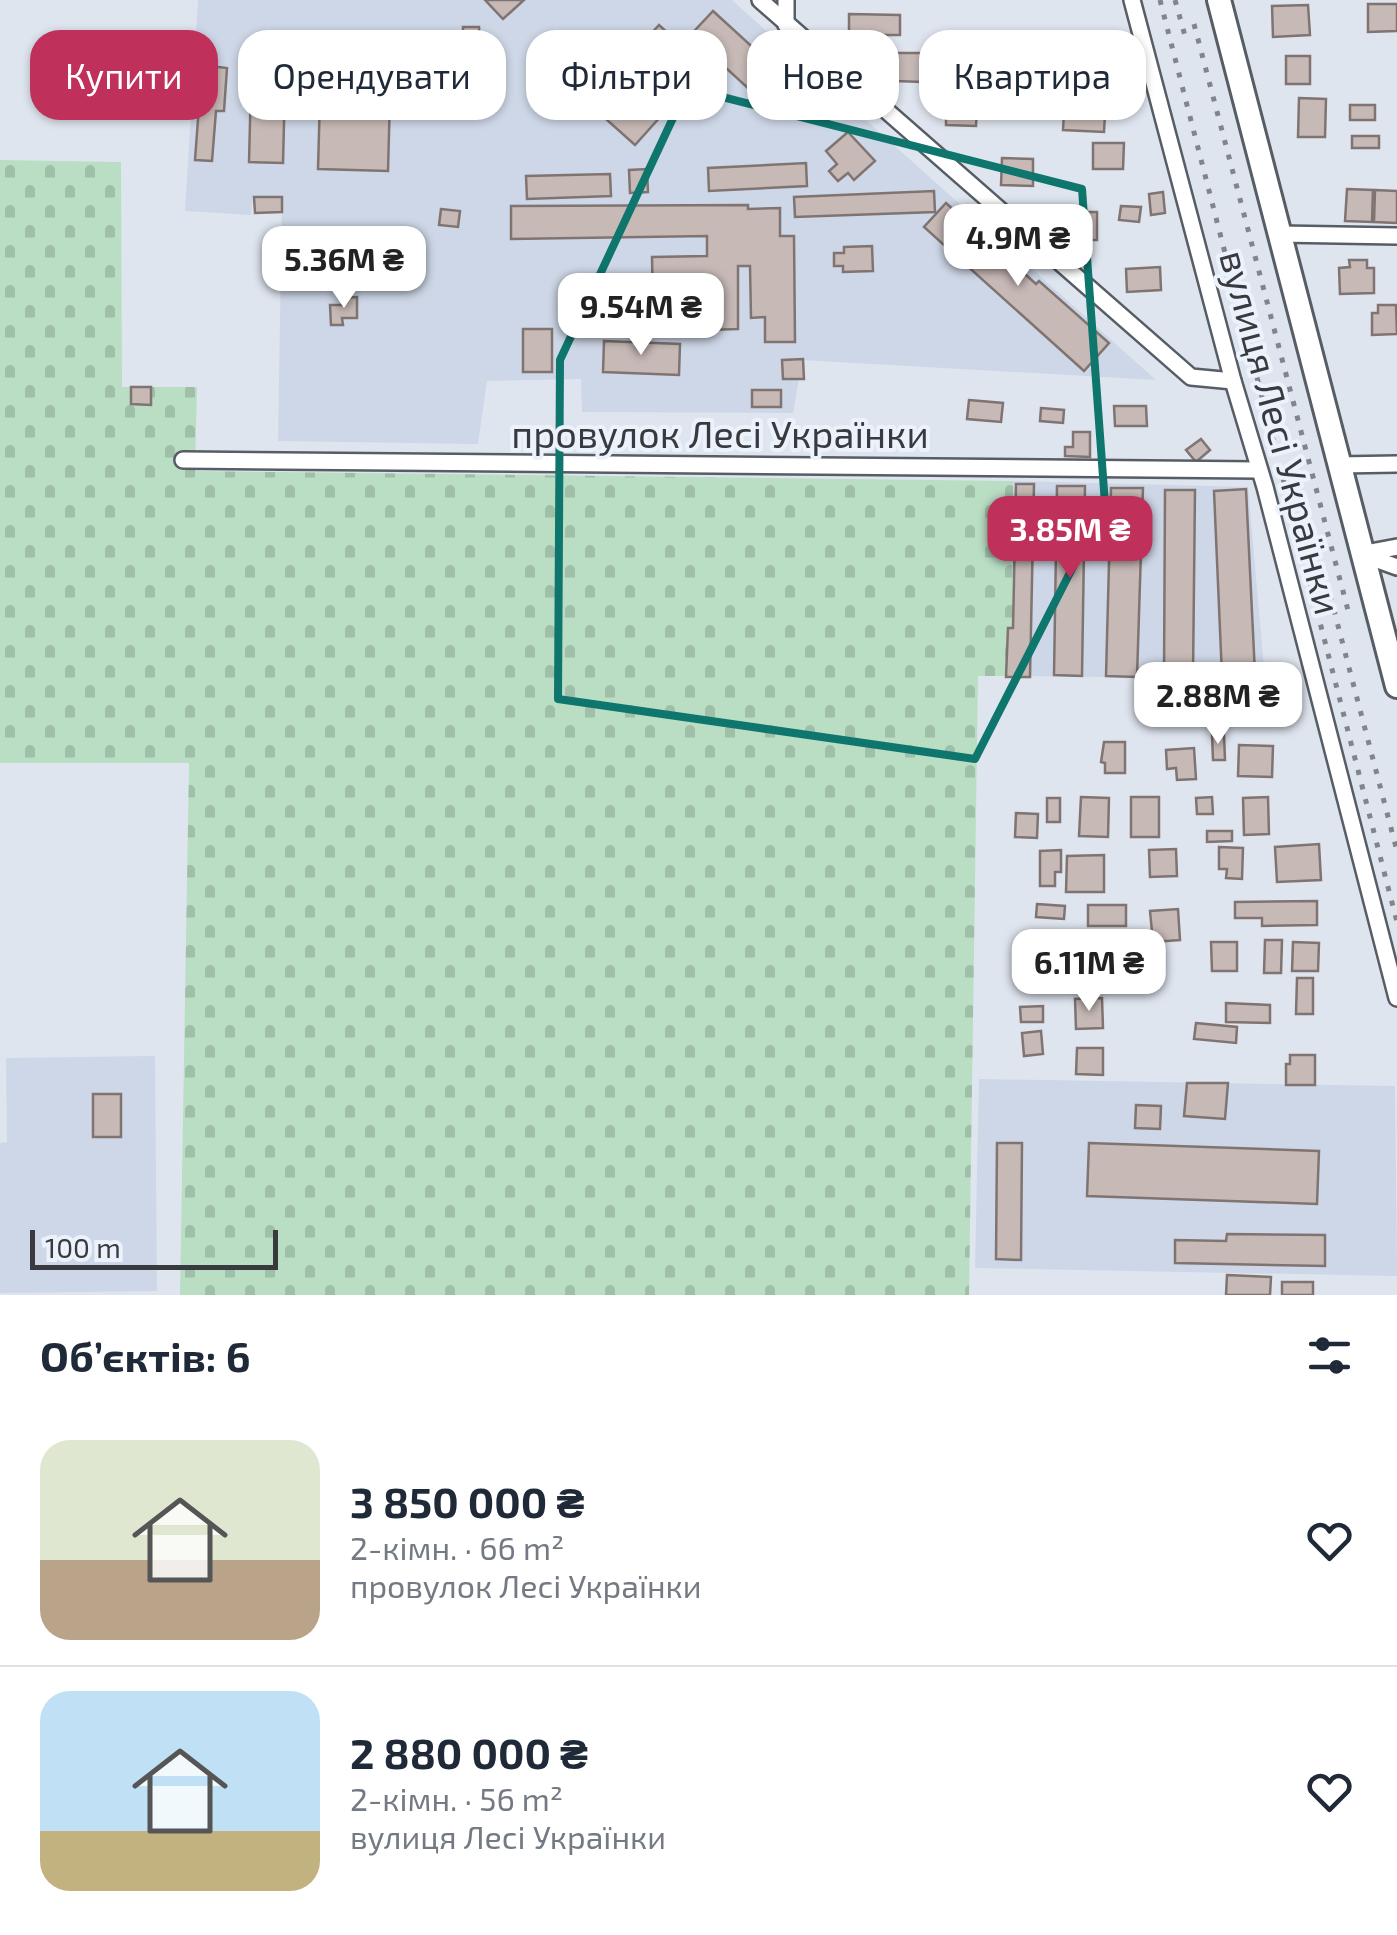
<!DOCTYPE html>
<html lang="uk">
<head>
<meta charset="utf-8">
<style>
  body { margin:0; font-family:"Exo 2",sans-serif; background:#f6f6f7; color:#1f2937; height:100vh; display:flex; flex-direction:column; font-size:38px; white-space:nowrap }
  * { box-sizing:border-box; margin:0 }
  p { font-size:32px; color:#747a83 }
  .icon { flex:none; width:55px; height:55px; fill:none; stroke:currentColor; stroke-width:2; stroke-linecap:round; stroke-linejoin:round }
  .map { position:relative; height:1295px; overflow:hidden }
  .details { display:flex; flex-direction:column; background:#fff; flex:1 }
  .details>* { flex:none }
  .top-card { position:absolute; left:30px; top:30px; width:1338px; height:90px; display:flex; gap:20px }
  .scale { position:absolute; left:30px; bottom:25px; width:248px; box-sizing:border-box; padding-left:10px; border:5px solid #383a3e; border-top:0; font-size:28px; line-height:35px; white-space:nowrap; color:#383a3e; -webkit-text-stroke:8px #ecf2fc; paint-order:stroke }
  .price { position:absolute; translate:-50% -85px; padding:0 22px; border-radius:20px; background:#fff; color:#222; font-size:32px; line-height:65px; filter:drop-shadow(0 2px 5px #0008) }
  .price::after { content:''; position:absolute; left:50%; top:60px; width:30px; height:22px; margin-left:-15px; background:inherit; clip-path:polygon(0 0,100% 0,50% 100%) }
  .price.active { background:#bf305b; color:#fff }
  ul { padding:0; list-style:none }
  li { display:flex; align-items:center; gap:30px; height:250px; padding:0 40px }
  li+li { border-top:2px solid #e0e1e3 }
  li span { display:grid; place-items:center; flex:none; width:280px; height:200px; border-radius:30px; color:#555 }
  li>.icon { margin-inline-start:auto }
  span .icon { width:120px; height:120px; fill:#fffc; stroke-width:1 }
  li b { font-size:42px }
  h2 { display:flex; justify-content:space-between; align-items:center; height:120px; padding:0 40px; font-size:42px }
  .tag { padding:0 35px; border-radius:30px; background:#fff; box-shadow:0 2px 8px #0004; font-size:35px; line-height:90px }
  .tag.active { background:#bf305b; color:#fff }
  .map>svg:first-child { display:block }
  .built { fill:#ced7e7 }
  .cemetery { fill:url(#cemetery-stones) }
  .building { fill:#c6b9b6; stroke:#7f7471; stroke-width:2.5 }
  .lines { fill:none; stroke-linecap:round; stroke-linejoin:round }
  .street-casing { stroke:#575d65; stroke-width:20 }
  .secondary-casing { stroke:#575d65; stroke-width:28 }
  .street { stroke:#fff; stroke-width:15 }
  .secondary { stroke:#fff; stroke-width:22 }
  .rail { stroke:#81848b; stroke-width:5; stroke-dasharray:5 10; stroke-linecap:butt }
  .marked { fill:none; stroke:#0f766e; stroke-width:8; stroke-linejoin:round }
  .labels { text-anchor:middle; dominant-baseline:central; stroke-width:8; stroke-linejoin:round; paint-order:stroke }
  .street-label { font-size:38px; fill:#383a3e; stroke:#ecf2fc }
</style>
</head>
<body>
<div class="map">
<svg width="1397" height="1295" viewBox="0 0 1397 1295">
  <defs>
    <pattern id="cemetery-stones" width="16" height="16" patternUnits="userSpaceOnUse" patternTransform="scale(2.5)"><rect width="16" height="16" fill="#b9dec4"/><path d="M2 7V4a2 2 0 0 1 4 0v3zM10 15v-3a2 2 0 0 1 4 0v3z" fill="#a0bfa9"/></pattern>
  </defs>
  <rect width="100%" height="100%" fill="#dfe5ef"/>
  <!-- built -->
  <g class="built">
    <polygon points="198,0 732,0 1156,380 802,360 793,413 582,412 581,379 487,381 478,444 278,441 282,198 253,196 251,215 185,211"/>
    <polygon points="1013,481 1248,487 1265,679 1012,676"/>
    <polygon points="155,1056 157,1291 0,1293 0,1143 7,1142 6,1058"/>
    <polygon points="979,1079 1395,1086 1397,1276 975,1268"/>
  </g>
  <!-- cemetery -->
  <polygon class="cemetery" points="0,160 121,162 122,387 197,387 195,471 1013,481 1012,676 978,676 969,1295 180,1295 189,763 0,763"/>
  <!-- building -->
  <g class="building">
    <polygon points="485,0 524,0 503,19"/>
    <polygon points="1368,4 1397,4 1397,31 1368,32"/>
    <polygon points="1308,5 1310,35 1273,37 1272,6"/>
    <polygon points="713,11 772,65 750,90 702,46 693,56 705,67 635,145 588,103 659,25 681,45"/>
    <polygon points="849,14 900,15 900,35 849,35"/>
    <polygon points="463,27 479,27 480,44 463,45"/>
    <polygon points="1091,38 1116,39 1115,68 1091,68"/>
    <polygon points="982,43 1012,44 1012,67 982,66"/>
    <polygon points="1057,51 1075,54 1073,68 1055,66"/>
    <polygon points="937,52 975,52 976,67 951,67 951,79 937,79"/>
    <polygon points="896,53 924,53 923,82 895,81"/>
    <rect x="1286" y="56" width="24" height="28"/>
    <polygon points="202,65 227,68 224,111 216,111 212,161 195,160"/>
    <polygon points="1023,75 1039,76 1037,111 1022,110 1022,105 1011,104 1012,90 1022,91"/>
    <polygon points="251,83 285,84 283,163 249,162"/>
    <polygon points="1073,90 1110,90 1109,105 1073,105"/>
    <polygon points="320,96 390,97 388,171 318,169"/>
    <polygon points="1299,98 1326,99 1325,137 1298,137"/>
    <rect x="1350" y="105" width="25" height="15"/>
    <polygon points="946,109 977,110 976,126 946,125"/>
    <polygon points="1064,112 1105,114 1104,132 1063,130"/>
    <polygon points="848,132 875,161 854,180 848,173 838,181 829,171 837,164 826,151"/>
    <rect x="1352" y="136" width="27" height="12"/>
    <polygon points="1093,143 1124,143 1123,169 1093,169"/>
    <polygon points="1002,158 1033,159 1033,186 1001,185"/>
    <polygon points="806,163 807,186 709,191 708,168"/>
    <polygon points="647,169 648,192 630,193 629,170"/>
    <polygon points="610,174 611,196 527,199 526,176"/>
    <polygon points="1347,189 1373,190 1372,222 1345,221"/>
    <polygon points="1375,190 1397,191 1397,223 1374,222"/>
    <polygon points="934,191 935,212 795,217 794,197"/>
    <polygon points="1163,192 1165,213 1151,215 1149,194"/>
    <polygon points="254,197 282,197 282,212 255,213"/>
    <polygon points="946,203 1036,284 1039,281 1109,343 1084,371 924,227"/>
    <polygon points="748,205 748,209 780,208 780,236 794,236 795,342 765,342 765,317 751,318 750,266 738,266 738,329 708,330 708,297 668,298 668,307 653,307 652,257 707,256 707,236 511,239 511,206"/>
    <polygon points="1121,206 1141,207 1139,222 1119,220"/>
    <polygon points="441,209 460,211 458,227 439,225"/>
    <rect x="1070" y="212" width="27" height="28"/>
    <polygon points="872,246 873,271 843,272 843,266 834,266 834,253 844,253 844,247"/>
    <polygon points="1349,260 1367,260 1367,268 1374,268 1374,293 1340,294 1339,268 1350,267"/>
    <polygon points="1160,267 1161,290 1127,292 1126,269"/>
    <polygon points="357,297 357,318 342,318 343,325 331,325 330,305 342,305 342,298"/>
    <polygon points="1378,305 1396,305 1397,334 1372,335 1372,313 1378,313"/>
    <rect x="523" y="329" width="29" height="43"/>
    <polygon points="604,341 680,344 679,375 603,372"/>
    <polygon points="803,359 804,379 783,379 782,360"/>
    <polygon points="131,387 151,387 151,405 131,404"/>
    <rect x="752" y="390" width="29" height="17"/>
    <polygon points="969,400 1003,403 1001,422 967,419"/>
    <polygon points="1114,406 1146,406 1147,426 1115,426"/>
    <polygon points="1041,408 1064,410 1063,423 1040,421"/>
    <polygon points="1073,432 1090,432 1090,457 1065,456 1065,447 1073,447"/>
    <polygon points="1201,439 1210,450 1196,462 1186,450"/>
    <polygon points="1016,484 1034,484 1030,677 1006,677 1008,628 1013,628"/>
    <polygon points="1057,486 1085,486 1082,676 1054,675"/>
    <polygon points="1111,488 1143,488 1137,677 1106,676"/>
    <polygon points="1246,489 1255,674 1222,676 1214,491"/>
    <polygon points="1165,490 1195,490 1193,676 1164,676"/>
    <polygon points="1269,690 1270,718 1245,719 1244,712 1231,713 1230,692"/>
    <polygon points="1212,734 1224,734 1225,760 1213,760"/>
    <polygon points="1104,742 1125,742 1125,773 1105,773 1105,763 1101,762"/>
    <polygon points="1239,745 1273,746 1272,777 1238,776"/>
    <polygon points="1194,748 1196,779 1177,780 1176,768 1167,769 1166,750"/>
    <polygon points="1081,797 1109,798 1108,837 1079,836"/>
    <rect x="1131" y="797" width="28" height="40"/>
    <polygon points="1212,797 1213,814 1197,814 1196,798"/>
    <polygon points="1268,797 1269,834 1244,835 1243,798"/>
    <rect x="1047" y="798" width="13" height="24"/>
    <polygon points="1016,813 1038,814 1037,838 1015,837"/>
    <polygon points="1207,831 1232,831 1232,841 1207,842"/>
    <polygon points="1319,844 1321,880 1277,882 1275,847"/>
    <polygon points="1219,847 1243,848 1242,879 1226,878 1227,869 1219,869"/>
    <polygon points="1176,849 1177,876 1150,877 1149,850"/>
    <polygon points="1061,850 1061,872 1055,872 1055,886 1040,886 1040,851"/>
    <polygon points="1104,855 1104,892 1066,892 1067,856"/>
    <polygon points="1317,901 1317,925 1262,926 1262,918 1235,918 1235,902"/>
    <polygon points="1037,904 1065,906 1064,919 1036,917"/>
    <rect x="1088" y="905" width="38" height="21"/>
    <polygon points="1178,909 1180,940 1153,942 1150,911"/>
    <rect x="1057" y="937" width="42" height="26"/>
    <polygon points="1265,940 1282,940 1281,973 1264,973"/>
    <polygon points="1211,942 1237,942 1237,971 1212,971"/>
    <polygon points="1293,942 1319,943 1318,971 1292,971"/>
    <polygon points="1297,978 1313,978 1313,1014 1296,1014"/>
    <polygon points="1102,998 1103,1028 1076,1029 1075,999"/>
    <polygon points="1226,1003 1270,1005 1270,1023 1226,1022"/>
    <polygon points="1043,1006 1043,1022 1021,1022 1020,1007"/>
    <polygon points="1196,1023 1237,1027 1236,1043 1194,1039"/>
    <polygon points="1041,1031 1043,1054 1024,1056 1022,1033"/>
    <polygon points="1077,1048 1103,1048 1103,1075 1076,1074"/>
    <polygon points="1290,1055 1315,1055 1315,1085 1286,1085 1286,1064 1290,1064"/>
    <polygon points="1187,1083 1228,1083 1225,1119 1184,1116"/>
    <rect x="93" y="1094" width="28" height="43"/>
    <polygon points="1136,1105 1161,1106 1160,1129 1135,1128"/>
    <polygon points="997,1143 1022,1143 1021,1260 996,1259"/>
    <polygon points="1089,1143 1319,1151 1317,1204 1087,1196"/>
    <polygon points="1227,1234 1325,1235 1325,1266 1175,1263 1175,1240 1226,1241"/>
    <polygon points="1227,1275 1271,1277 1270,1295 1226,1295"/>
    <rect x="1282" y="1282" width="31" height="13"/>
  </g>
  <g class="lines">
    <defs>
      <g id="street">
        <polyline points="760,0 1191,377 1233,381"/>
        <polyline points="1132,0 1233,381 1265,487 1397,998"/>
        <polyline points="786,25 786,0"/>
        <polyline points="1279,234 1397,236"/>
        <polyline points="183,460 1257,470"/>
        <polyline points="1338,465 1397,464"/>
        <polyline points="1365,553 1397,547"/>
        <polyline points="1361,554 1397,567"/>
      </g>
      <polyline id="secondary" points="1219,0 1397,686"/>
    </defs>
    <!-- street casing -->
    <use href="#street" class="street-casing"/>
    <!-- secondary casing -->
    <use href="#secondary" class="secondary-casing"/>
    <!-- street -->
    <use href="#street" class="street"/>
    <!-- secondary -->
    <use href="#secondary" class="secondary"/>
    <!-- rail -->
    <g class="rail">
      <polyline points="1160,0 1397,922"/>
      <polyline points="1175,0 1187,43"/>
      <polyline points="1194,24 1349,614"/>
      <polyline points="1330,595 1397,851"/>
    </g>
  </g>
  <!-- marked area -->
  <path class="marked" d="M687,88l395,101 23,315 -130,255 -417,-60 2,-339z"/>
  <g class="labels">
    <!-- street labels -->
    <g class="street-label">
      <text transform="translate(1282 432) rotate(75)">вулиця Лесі Українки</text>
      <text x="720" y="433">провулок Лесі Українки</text>
    </g>
  </g>
</svg>
<div class="scale">100 m</div>
<b class="price" style="left:1018px;top:289px">4.9M ₴</b>
<b class="price" style="left:344px;top:311px">5.36M ₴</b>
<b class="price" style="left:641px;top:358px">9.54M ₴</b>
<b class="price active" style="left:1070px;top:581px">3.85M ₴</b>
<b class="price" style="left:1218px;top:747px">2.88M ₴</b>
<b class="price" style="left:1089px;top:1014px">6.11M ₴</b>
<div class="top-card">
<a class="tag active">Купити</a>
<a class="tag">Орендувати</a>
<a class="tag">Фільтри</a>
<a class="tag">Нове</a>
<a class="tag">Квартира</a>
</div>
</div>
<section class="details">
<h2>Об’єктів: 6<svg class="icon" aria-label="filters" viewBox="0 0 24 24"><path d="M4 7h16M4 17h16"/><circle cx="9" cy="7" r="2"/><circle cx="15" cy="17" r="2"/></svg></h2>
<ul>
<li><span style="background:linear-gradient(#dfe7d0 60%,#b9a48a 0)"><svg class="icon" aria-label="home" viewBox="0 0 24 24"><path d="M3 11l9-7 9 7M6 9v11h12V9"/></svg></span><div><b>3 850 000 ₴</b><p>2-кімн. · 66 m²</p><p>провулок Лесі Українки</p></div><svg class="icon" aria-label="heart" viewBox="0 0 24 24"><path d="M12 20l-8-8c-3-5 5-10 8-4 3-6 11-1 8 4z"/></svg></li>
<li><span style="background:linear-gradient(#bfe0f5 70%,#c2b280 0)"><svg class="icon" aria-label="home" viewBox="0 0 24 24"><path d="M3 11l9-7 9 7M6 9v11h12V9"/></svg></span><div><b>2 880 000 ₴</b><p>2-кімн. · 56 m²</p><p>вулиця Лесі Українки</p></div><svg class="icon" aria-label="heart" viewBox="0 0 24 24"><path d="M12 20l-8-8c-3-5 5-10 8-4 3-6 11-1 8 4z"/></svg></li>
</ul>
</section>
</body>
</html>
